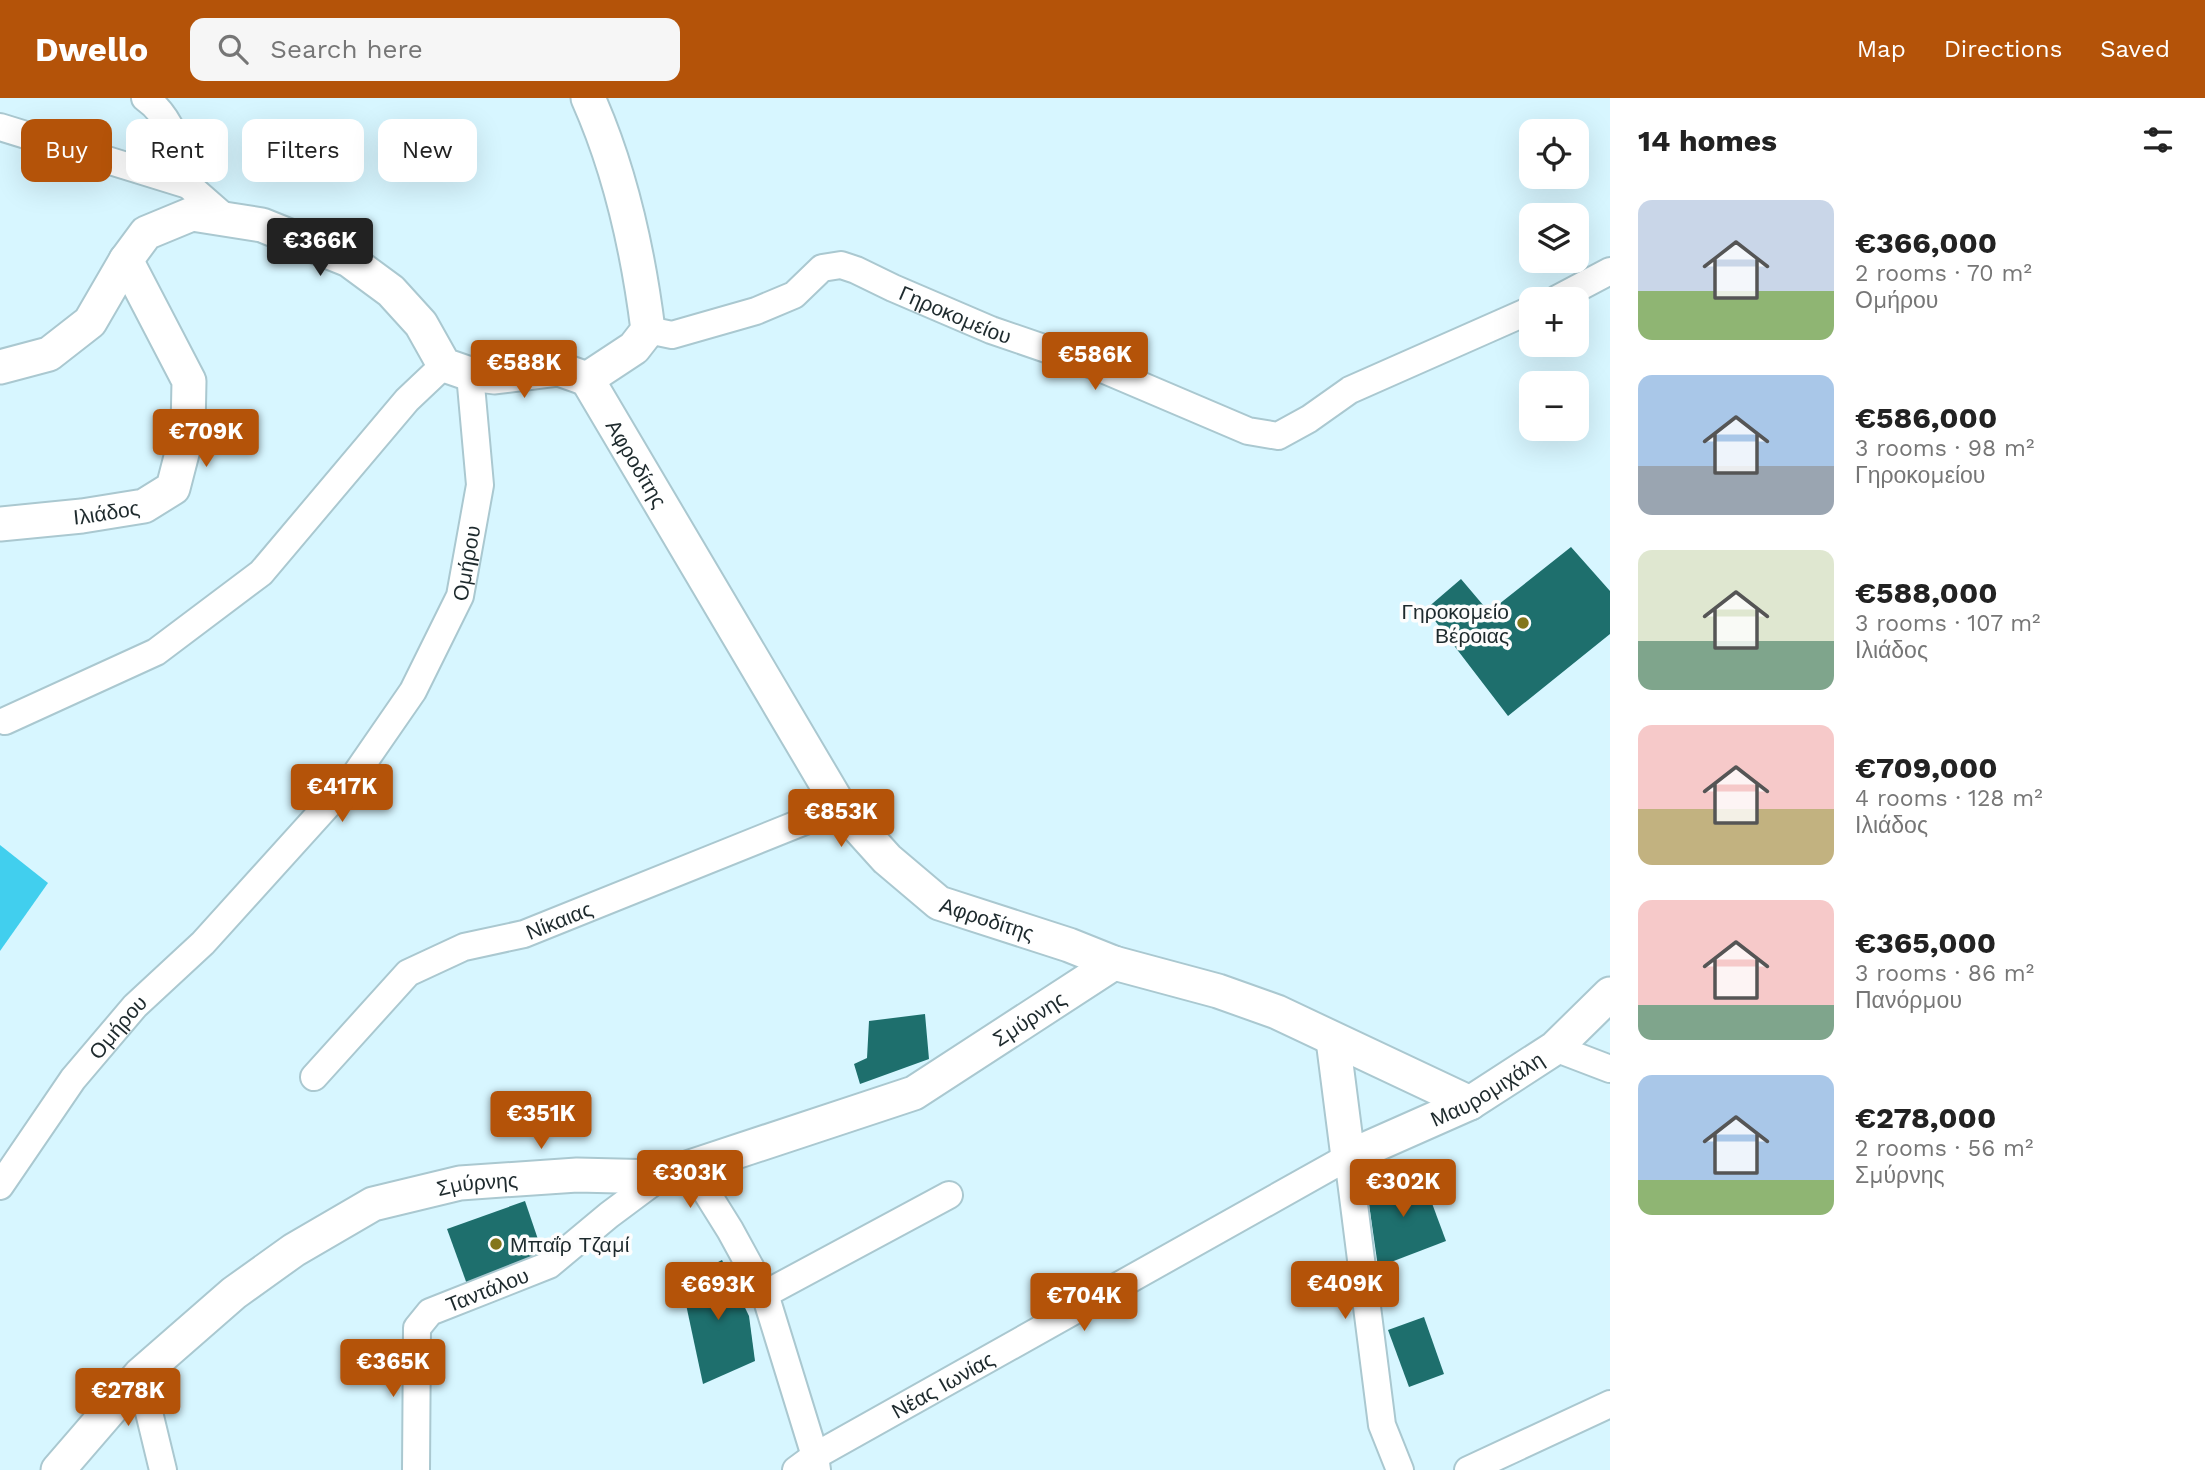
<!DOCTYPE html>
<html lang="en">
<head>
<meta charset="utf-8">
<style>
  body { margin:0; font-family:"Work Sans",sans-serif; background:#f6f6f6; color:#222; height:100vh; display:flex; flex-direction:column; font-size:26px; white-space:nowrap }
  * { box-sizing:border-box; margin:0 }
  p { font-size:23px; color:#767676 }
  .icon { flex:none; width:38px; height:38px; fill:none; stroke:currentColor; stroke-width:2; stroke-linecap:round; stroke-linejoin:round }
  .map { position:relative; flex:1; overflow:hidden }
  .sheet { display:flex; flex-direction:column; background:#fff; width:595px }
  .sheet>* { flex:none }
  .banner { position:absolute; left:21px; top:21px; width:665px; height:63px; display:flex; gap:14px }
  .buttons { position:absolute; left:1519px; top:21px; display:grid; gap:14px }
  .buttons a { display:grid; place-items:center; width:70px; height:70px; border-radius:14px; background:#fff; box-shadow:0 7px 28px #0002; font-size:35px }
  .price { position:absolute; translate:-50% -60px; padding:0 16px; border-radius:7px; background:#b45309; color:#fff; font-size:23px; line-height:46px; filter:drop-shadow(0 2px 4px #0008) }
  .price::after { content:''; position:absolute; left:50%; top:42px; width:21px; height:16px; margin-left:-10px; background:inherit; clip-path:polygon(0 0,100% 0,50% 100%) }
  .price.selected { background:#222; color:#fff }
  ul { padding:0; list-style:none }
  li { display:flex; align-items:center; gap:21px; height:175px; padding:0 28px }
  li span { display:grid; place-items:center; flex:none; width:196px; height:140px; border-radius:14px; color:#555 }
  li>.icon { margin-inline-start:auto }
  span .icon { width:84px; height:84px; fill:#fffc; stroke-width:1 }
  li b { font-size:30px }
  h2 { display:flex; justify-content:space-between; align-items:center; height:84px; padding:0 28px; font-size:30px }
  .pill { padding:0 24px; border-radius:14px; background:#fff; box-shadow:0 7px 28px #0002; font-size:24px; line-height:63px }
  .pill.selected { background:#b45309; color:#fff }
  header { display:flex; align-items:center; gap:42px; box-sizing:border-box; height:98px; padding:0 35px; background:#b45309; color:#fff }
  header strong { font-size:33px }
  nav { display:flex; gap:38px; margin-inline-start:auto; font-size:24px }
  .search { width:490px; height:63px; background:#f6f6f6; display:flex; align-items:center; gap:18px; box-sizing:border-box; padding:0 24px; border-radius:14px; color:#767676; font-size:26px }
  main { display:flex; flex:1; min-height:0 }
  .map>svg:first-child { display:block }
  .forest { fill:#41cfee }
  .building { fill:#1e6f6d }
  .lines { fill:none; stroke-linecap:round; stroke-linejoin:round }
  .minor-casing { stroke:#aac8d0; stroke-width:30 }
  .tertiary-casing { stroke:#aac8d0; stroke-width:37 }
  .minor { stroke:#fff; stroke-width:26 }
  .tertiary { stroke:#fff; stroke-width:33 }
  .poi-dot { fill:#83761a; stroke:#fdfdfd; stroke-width:2.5 }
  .labels { text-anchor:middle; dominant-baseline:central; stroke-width:7; stroke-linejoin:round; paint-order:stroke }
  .street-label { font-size:21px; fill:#1e2a2d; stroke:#fdfdfd }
  .poi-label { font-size:21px; fill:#1e2a2d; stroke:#fdfdfd; text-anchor:end }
</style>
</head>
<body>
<header>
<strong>Dwello</strong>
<div class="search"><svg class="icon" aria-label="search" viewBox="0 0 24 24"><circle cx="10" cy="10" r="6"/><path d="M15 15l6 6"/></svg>Search here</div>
<nav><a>Map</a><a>Directions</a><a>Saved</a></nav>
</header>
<main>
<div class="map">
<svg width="1610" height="1372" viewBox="0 0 1610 1372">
  <rect width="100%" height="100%" fill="#d7f6ff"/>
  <!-- forest -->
  <polygon class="forest" points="0,747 48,785 0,853"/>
  <!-- building -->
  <g class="building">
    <polygon points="1571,449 1610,493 1610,536 1508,618 1426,511 1461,481 1489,514"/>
    <polygon points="925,916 929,961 860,986 854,966 867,960 869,923"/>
    <polygon points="1420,1073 1446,1143 1378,1169 1367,1092"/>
    <polygon points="525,1103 545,1162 468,1189 447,1131"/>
    <polygon points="722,1162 749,1218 755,1263 703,1286 681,1183"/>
    <polygon points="1424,1219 1444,1276 1409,1289 1388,1232"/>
  </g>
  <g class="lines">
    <defs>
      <g id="minor">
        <path d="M145,0c29,20 35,55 43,87"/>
        <polyline points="0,29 188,87 228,122"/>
        <polyline points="1557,201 1610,173"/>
        <path id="s1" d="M648,232l24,5 84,-24 38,-16 28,-27 19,-3 15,5 37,18 98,42 102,35 155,66 30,5 31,-17 41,-29 181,-80"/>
        <polyline points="5,623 156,554 261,475 407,302 444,267"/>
        <polyline points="1555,950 1610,971"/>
        <path id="s2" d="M314,979l94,-104 56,-26 60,-13 316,-127"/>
        <polyline points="690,1068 730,1132 765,1196 815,1358 817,1372"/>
        <path id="s3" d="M0,1088l73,-107 62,-73 68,-63 152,-168 58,-84 47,-95 20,-111 -10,-111"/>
        <polyline points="765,1196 949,1097"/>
        <polyline points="140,1277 163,1372"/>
        <path id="s4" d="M416,1372l1,-142 13,-16 119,-47 60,-50 51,-38"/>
        <path id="s5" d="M796,1372l19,-14 533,-299 34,268 18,45"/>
        <polyline points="1468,1372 1610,1306"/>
      </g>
      <g id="tertiary">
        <polyline points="0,269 49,256 90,224 126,162 146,135 192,116 262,127 349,162 391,193 421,226 444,267 470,276 495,279 559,271 587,281"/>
        <path id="s6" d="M587,281l253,428 47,52 52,44 130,42 45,18 104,28 59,21 193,91"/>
        <path d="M587,281l47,-31 14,-18c-10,-80 -27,-158 -60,-232"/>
        <path id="s7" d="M0,426l82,-8 62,-10 29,-18 15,-58 1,-49 -63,-121"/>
        <path id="s8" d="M1333,942l15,117 122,-54 85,-55 55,-54"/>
        <path id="s9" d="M58,1372l82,-95 94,-82 60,-43 79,-46 87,-21 117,-8 83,2 254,-84 200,-130"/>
      </g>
    </defs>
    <!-- minor casing -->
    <use href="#minor" class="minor-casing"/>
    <!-- tertiary casing -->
    <use href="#tertiary" class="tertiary-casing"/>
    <!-- minor -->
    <use href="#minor" class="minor"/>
    <!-- tertiary -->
    <use href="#tertiary" class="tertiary"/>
  </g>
  <!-- markers -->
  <g class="poi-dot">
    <circle cx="1523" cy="525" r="7"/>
    <circle cx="496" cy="1146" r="7"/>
  </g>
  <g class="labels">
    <!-- street labels -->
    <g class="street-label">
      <text stroke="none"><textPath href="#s1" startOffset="336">Γηροκομείου</textPath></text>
      <text stroke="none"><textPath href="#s6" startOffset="98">Αφροδίτης</textPath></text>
      <text stroke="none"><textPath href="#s7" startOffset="107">Ιλιάδος</textPath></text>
      <text stroke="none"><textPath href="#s3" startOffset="786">Ομήρου</textPath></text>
      <text stroke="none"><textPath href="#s6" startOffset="686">Αφροδίτης</textPath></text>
      <text stroke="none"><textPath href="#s2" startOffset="301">Νίκαιας</textPath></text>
      <text stroke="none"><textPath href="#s9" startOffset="1110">Σμύρνης</textPath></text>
      <text stroke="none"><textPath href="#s3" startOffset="198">Ομήρου</textPath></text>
      <text stroke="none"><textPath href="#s8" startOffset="273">Μαυρομιχάλη</textPath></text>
      <text stroke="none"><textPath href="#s9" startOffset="522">Σμύρνης</textPath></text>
      <text stroke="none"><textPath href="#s4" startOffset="224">Ταντάλου</textPath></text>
      <text stroke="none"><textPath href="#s5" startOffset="170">Νέας Ιωνίας</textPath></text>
    </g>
    <!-- poi labels -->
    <g class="poi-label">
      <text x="1509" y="513">Γηροκομείο<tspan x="1509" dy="24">Βέροιας</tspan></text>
      <text x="510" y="1146" text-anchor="start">Μπαΐρ Τζαμί</text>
    </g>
  </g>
</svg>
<div class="buttons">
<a><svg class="icon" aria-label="locate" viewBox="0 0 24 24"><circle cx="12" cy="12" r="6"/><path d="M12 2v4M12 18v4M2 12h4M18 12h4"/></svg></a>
<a><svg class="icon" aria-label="layers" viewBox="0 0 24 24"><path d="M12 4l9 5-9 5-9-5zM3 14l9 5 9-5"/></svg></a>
<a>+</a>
<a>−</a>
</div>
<b class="price selected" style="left:320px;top:180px">€366K</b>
<b class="price" style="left:1095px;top:294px">€586K</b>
<b class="price" style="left:524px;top:302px">€588K</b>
<b class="price" style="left:206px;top:371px">€709K</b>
<b class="price" style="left:342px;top:726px">€417K</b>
<b class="price" style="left:841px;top:751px">€853K</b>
<b class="price" style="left:541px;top:1053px">€351K</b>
<b class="price" style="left:690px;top:1112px">€303K</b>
<b class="price" style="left:1403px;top:1121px">€302K</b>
<b class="price" style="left:1345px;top:1223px">€409K</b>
<b class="price" style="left:718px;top:1224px">€693K</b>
<b class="price" style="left:1084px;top:1235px">€704K</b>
<b class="price" style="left:393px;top:1301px">€365K</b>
<b class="price" style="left:128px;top:1330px">€278K</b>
<div class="banner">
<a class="pill selected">Buy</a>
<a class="pill">Rent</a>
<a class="pill">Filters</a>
<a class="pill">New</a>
</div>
</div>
<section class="sheet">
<h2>14 homes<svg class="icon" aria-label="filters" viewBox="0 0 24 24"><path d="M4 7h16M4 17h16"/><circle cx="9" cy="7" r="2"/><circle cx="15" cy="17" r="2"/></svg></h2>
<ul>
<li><span style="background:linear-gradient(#c9d6e8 65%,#8fb573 0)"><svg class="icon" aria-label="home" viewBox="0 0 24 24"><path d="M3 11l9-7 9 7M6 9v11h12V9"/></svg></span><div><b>€366,000</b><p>2 rooms · 70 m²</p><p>Ομήρου</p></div></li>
<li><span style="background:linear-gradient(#a9c7e8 65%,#9aa5b1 0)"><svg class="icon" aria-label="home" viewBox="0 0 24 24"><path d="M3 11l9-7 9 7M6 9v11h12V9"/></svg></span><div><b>€586,000</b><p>3 rooms · 98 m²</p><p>Γηροκομείου</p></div></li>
<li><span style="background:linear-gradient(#dfe7d0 65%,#7fa58c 0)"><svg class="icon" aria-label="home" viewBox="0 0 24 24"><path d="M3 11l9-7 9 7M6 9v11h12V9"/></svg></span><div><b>€588,000</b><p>3 rooms · 107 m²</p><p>Ιλιάδος</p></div></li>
<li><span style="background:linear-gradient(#f6c9c9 60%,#c2b280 0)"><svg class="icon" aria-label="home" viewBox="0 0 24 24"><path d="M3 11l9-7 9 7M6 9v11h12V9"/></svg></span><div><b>€709,000</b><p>4 rooms · 128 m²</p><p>Ιλιάδος</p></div></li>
<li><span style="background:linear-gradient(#f6c9c9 75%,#7fa58c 0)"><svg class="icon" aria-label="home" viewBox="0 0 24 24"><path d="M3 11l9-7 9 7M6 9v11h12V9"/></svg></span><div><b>€365,000</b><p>3 rooms · 86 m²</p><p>Πανόρμου</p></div></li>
<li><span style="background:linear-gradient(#a9c7e8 75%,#8fb573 0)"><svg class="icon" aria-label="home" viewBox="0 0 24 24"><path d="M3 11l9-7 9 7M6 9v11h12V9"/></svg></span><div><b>€278,000</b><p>2 rooms · 56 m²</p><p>Σμύρνης</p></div></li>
</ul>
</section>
</main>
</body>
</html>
